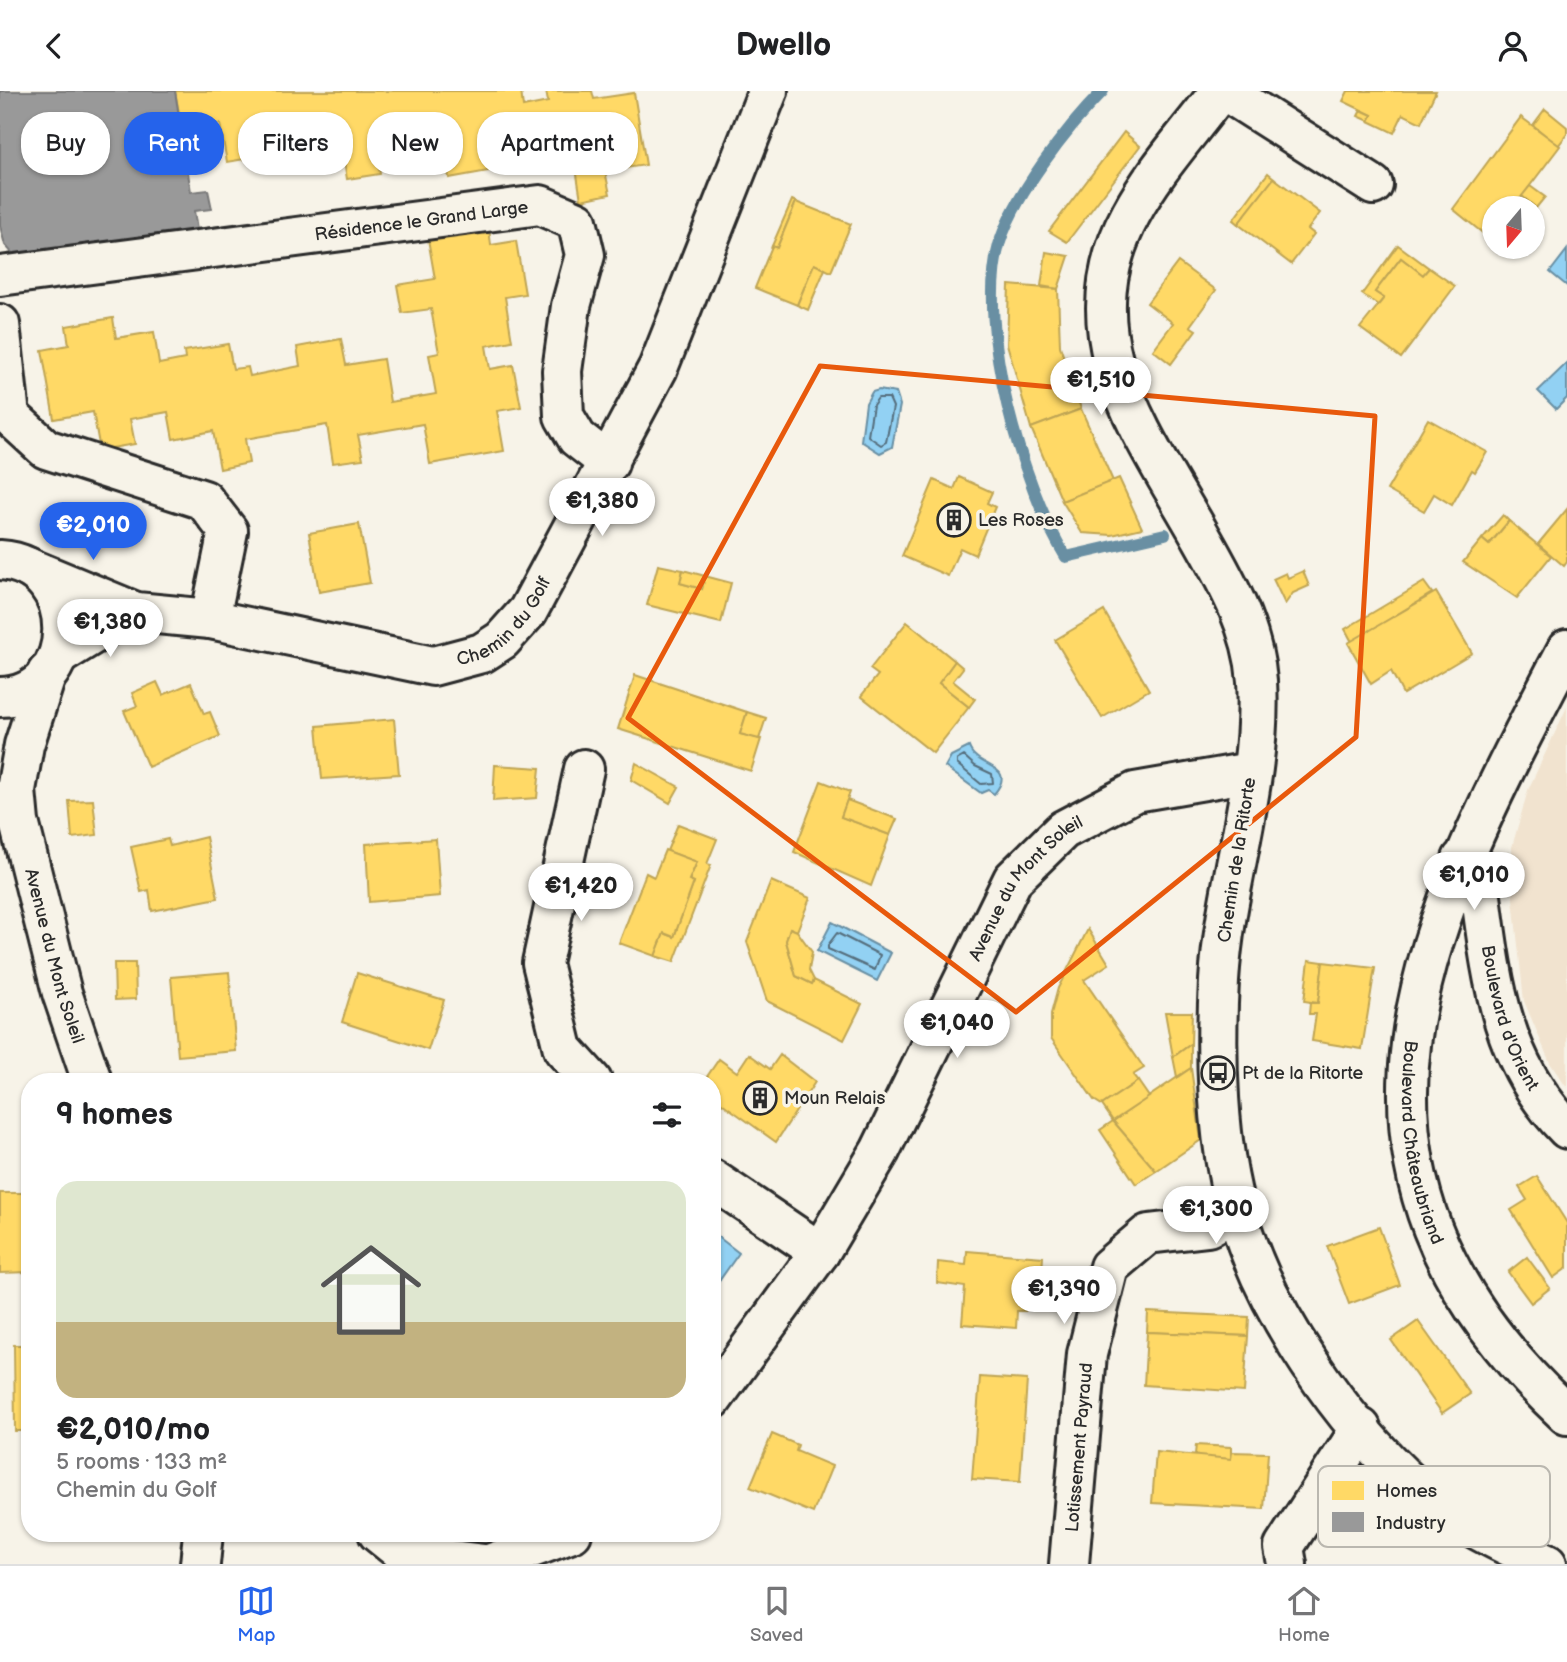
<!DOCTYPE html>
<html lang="en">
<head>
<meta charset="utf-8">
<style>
  body { margin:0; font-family:"Balsamiq Sans",sans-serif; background:#f6f6f6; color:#202124; height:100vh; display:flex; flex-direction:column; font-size:26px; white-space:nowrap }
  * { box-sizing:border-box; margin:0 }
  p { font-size:23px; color:#757577 }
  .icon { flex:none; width:38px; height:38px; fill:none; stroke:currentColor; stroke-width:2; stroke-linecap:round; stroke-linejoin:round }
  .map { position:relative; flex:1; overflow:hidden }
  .sheet { position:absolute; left:21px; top:982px; width:700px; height:469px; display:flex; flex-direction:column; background:#fff; border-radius:28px; box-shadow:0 2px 5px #0004 }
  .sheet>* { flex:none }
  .top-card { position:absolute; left:21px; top:21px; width:700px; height:63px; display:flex; gap:14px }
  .needle { width:46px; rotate:199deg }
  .controls { position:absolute; left:1482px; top:105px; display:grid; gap:14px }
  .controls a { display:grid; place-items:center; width:63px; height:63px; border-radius:50%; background:#fff; box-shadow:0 2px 5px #0004; font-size:35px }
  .price { position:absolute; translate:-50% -60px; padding:0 16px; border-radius:24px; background:#fff; color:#222; font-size:23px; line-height:46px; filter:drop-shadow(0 2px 4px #0008) }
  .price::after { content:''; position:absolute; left:50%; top:42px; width:21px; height:16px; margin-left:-10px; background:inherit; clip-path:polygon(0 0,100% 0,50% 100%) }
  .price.active { background:#2563eb; color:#fff }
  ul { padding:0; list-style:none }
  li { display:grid; align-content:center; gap:14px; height:371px; padding:0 35px }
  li+li { border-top:2px solid #e0e0e0 }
  li span { display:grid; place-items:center; height:217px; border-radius:21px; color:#555 }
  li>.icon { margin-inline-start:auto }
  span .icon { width:126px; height:126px; fill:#fffc; stroke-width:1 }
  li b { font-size:30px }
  h2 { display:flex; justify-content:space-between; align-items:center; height:84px; padding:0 35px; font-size:30px }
  .tag { padding:0 24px; border-radius:28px; background:#fff; box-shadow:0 2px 5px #0004; font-size:24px; line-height:63px }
  .tag.active { background:#2563eb; color:#fff }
  header { display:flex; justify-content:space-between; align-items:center; height:91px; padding:0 35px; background:#fff; font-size:32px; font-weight:600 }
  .menu { display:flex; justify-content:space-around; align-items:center; height:98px; border-top:2px solid #e0e0e0; background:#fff; font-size:19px; color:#757577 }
  .menu a { display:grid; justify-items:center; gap:4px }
  .menu .active { color:#2563eb }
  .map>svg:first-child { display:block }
  .built { fill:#f1e3cf }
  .water { fill:#92d1f3; stroke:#698fa3; stroke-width:2 }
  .homes { fill:#ffd966; stroke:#bfa554; stroke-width:2 }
  .industry { fill:#999; stroke:#787878; stroke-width:2 }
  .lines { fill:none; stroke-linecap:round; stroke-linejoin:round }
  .shore { stroke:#546d7b; stroke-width:2 }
  .stream { stroke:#698fa3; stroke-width:12 }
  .minor-casing { stroke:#2b2b2b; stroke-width:44 }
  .minor { stroke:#f7f3e8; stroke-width:38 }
  .marked { fill:none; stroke:#e8590c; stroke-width:5; stroke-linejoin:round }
  .labels { text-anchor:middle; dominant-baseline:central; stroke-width:7; stroke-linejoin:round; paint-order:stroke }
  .street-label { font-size:18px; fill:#2b2b2b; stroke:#f7f3e8 }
  .poi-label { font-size:18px; fill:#2b2b2b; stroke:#f7f3e8; text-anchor:start }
  .key { fill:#f7f3e8; stroke:#bab7af; stroke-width:2 }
  .key-label { font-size:19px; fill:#2b2b2b }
</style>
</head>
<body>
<header><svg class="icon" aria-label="back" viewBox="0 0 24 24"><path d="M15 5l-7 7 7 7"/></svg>Dwello<svg class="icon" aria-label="person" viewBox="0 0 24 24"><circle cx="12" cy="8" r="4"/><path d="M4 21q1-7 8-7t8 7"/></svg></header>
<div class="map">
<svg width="1567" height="1473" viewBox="0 0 1567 1473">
  <rect width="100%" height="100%" fill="#f7f3e8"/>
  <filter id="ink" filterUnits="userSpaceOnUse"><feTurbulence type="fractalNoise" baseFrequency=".0143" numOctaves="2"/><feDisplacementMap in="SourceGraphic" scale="14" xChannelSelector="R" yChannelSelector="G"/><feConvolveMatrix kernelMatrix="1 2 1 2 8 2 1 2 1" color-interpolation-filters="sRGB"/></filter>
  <g filter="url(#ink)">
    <!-- built -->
    <polygon class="built" points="1567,616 1567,997 1550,972 1524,910 1513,808 1512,756 1528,699"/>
    <!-- water -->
    <g class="water">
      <polygon points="1567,159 1567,195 1550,181"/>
      <polygon points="1567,272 1567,307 1556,318 1538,300"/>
      <polygon points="879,299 896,302 900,314 892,356 880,362 861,350 866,312 872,301"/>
      <path d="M969,656c7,22 50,17 25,47l-6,-4 -7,3 -36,-26 6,-11z"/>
      <polygon points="832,831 891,862 877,890 817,860"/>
      <polygon points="717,1145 739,1162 712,1200 712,1153"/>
    </g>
    <!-- homes -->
    <g class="homes">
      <polygon points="175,0 521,0 523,16 548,11 546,0 592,0 594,8 634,2 646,74 605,80 610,103 581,109 575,71 534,78 529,47 490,53 494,79 449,87 443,52 377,63 380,83 347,88 341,52 302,58 299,38 264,44 267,64 227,71 220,33 182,39"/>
      <polygon points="1348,0 1436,0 1421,32 1403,23 1394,42 1369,30 1372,24 1343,10"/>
      <polygon points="1545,18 1567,36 1567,43 1558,55 1533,34"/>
      <polygon points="1361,19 1372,24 1369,30 1358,25"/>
      <polygon points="1521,26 1560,55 1513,117 1494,117 1494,142 1490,148 1453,118"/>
      <polygon points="1124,41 1140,55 1067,151 1049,140"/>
      <polygon points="1268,82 1274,87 1238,133 1233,129"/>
      <polygon points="1274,87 1320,122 1308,138 1314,143 1291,173 1238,133"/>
      <polygon points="1530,95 1545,106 1536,117 1522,105"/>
      <polygon points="792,109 796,111 777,157 772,155"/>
      <polygon points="796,111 851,133 831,181 814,173 797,214 755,197 772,155 777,157"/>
      <polygon points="489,137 491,154 516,150 525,203 505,206 512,250 486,255 490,278 513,274 521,316 497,320 504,360 430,373 423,333 358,344 363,368 333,372 327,334 245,348 249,372 220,378 213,340 173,348 168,321 130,328 135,353 100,359 93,321 54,328 42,259 69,254 66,235 113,227 116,247 154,241 159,273 185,268 184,260 228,253 233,278 248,276 250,285 300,275 297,256 341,248 346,274 383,268 390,311 436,303 429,264 439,262 431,218 402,222 397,194 435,188 428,148"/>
      <polygon points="1398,154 1429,177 1423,184 1401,167 1375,201 1384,207 1378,214 1362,203"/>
      <polygon points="1046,161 1069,165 1058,198 1041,195"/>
      <polygon points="1401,167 1423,184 1429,177 1455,195 1401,267 1360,237 1384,207 1375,201"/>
      <polygon points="1178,171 1216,199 1190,235 1196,239 1171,273 1153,259 1173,232 1147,212"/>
      <polygon points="814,173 825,178 808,219 797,214"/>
      <polygon points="1009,194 1058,198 1060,255 1081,318 1031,337 1007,253"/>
      <polygon points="1081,318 1113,390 1062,410 1031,337"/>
      <polygon points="1428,328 1487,361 1475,381 1472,379 1452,414 1434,403 1424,420 1387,399"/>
      <polygon points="959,386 992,401 987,412 995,416 975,464 960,457 948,485 902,465 934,389 954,398"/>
      <polygon points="1119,387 1142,437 1112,444 1082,442 1062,410"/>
      <polygon points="1567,418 1567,471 1564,475 1538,453"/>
      <polygon points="1503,424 1509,430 1489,454 1482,448"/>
      <polygon points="1509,430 1551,465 1517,507 1463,471 1482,448 1489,454"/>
      <polygon points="359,433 370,492 319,501 309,442"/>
      <polygon points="658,474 683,479 680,492 702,498 705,485 731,492 721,532 647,514"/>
      <polygon points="683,479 705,485 702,498 680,492"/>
      <polygon points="1303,480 1309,495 1293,502 1285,513 1273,488 1286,482 1288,487"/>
      <polygon points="1424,491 1432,502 1352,551 1345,538"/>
      <polygon points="1436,501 1472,562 1403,603 1391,580 1371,593 1348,552"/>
      <polygon points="1104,520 1149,599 1102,627 1055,549"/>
      <polygon points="907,531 955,570 939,592 969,616 933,662 861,605 878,584 870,578"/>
      <polygon points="955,570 963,577 953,590 975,608 969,616 939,592"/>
      <polygon points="635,584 747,621 740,643 761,648 751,680 618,638"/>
      <polygon points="157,591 163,604 191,592 204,623 210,621 220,645 148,676 124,620 137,615 132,602"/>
      <polygon points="747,621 766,627 759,648 740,643"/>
      <polygon points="394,628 399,683 322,688 317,635"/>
      <polygon points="636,672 679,696 670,712 631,689"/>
      <polygon points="495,674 540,677 537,707 493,710"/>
      <polygon points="821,690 850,701 841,726 890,744 871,795 794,761"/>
      <polygon points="93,709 97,744 72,747 69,710"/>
      <polygon points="847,709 897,728 890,744 841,726"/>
      <polygon points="678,733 717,748 707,773 711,774 674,871 655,865 664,842 674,846 694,791 689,789 697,771 667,760"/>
      <polygon points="206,746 218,807 152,820 149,799 141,801 131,756 168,748 170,755"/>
      <polygon points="436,748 440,805 369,811 366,753"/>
      <polygon points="665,759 697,771 689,789 694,791 674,846 664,842 655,865 619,852 646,782 654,786"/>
      <polygon points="771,790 810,807 797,840 790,837 786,850 796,885 812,893 814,889 862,913 844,949 767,910 747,851"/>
      <polygon points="790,837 797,840 812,861 809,879 814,889 812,893 796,885 786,850"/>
      <polygon points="1088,838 1109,873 1084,889 1144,977 1133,984 1138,990 1102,1014 1094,1009 1051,947 1051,923 1058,897"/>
      <polygon points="1309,869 1323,871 1318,912 1304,910"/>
      <polygon points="1323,871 1375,877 1362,958 1312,950 1316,923 1309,923 1310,912 1318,912"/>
      <polygon points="114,872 135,872 136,908 115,909"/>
      <polygon points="229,881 236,960 178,965 171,886"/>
      <polygon points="357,882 444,909 428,959 342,931"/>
      <polygon points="1165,921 1192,921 1191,953 1173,966"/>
      <polygon points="1191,953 1191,977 1177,986 1173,966"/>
      <polygon points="749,963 770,978 780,964 815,991 776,1051 712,1005 712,990 704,990 719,968 737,981"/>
      <polygon points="1191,977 1201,1049 1156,1080 1113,1030"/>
      <polygon points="1138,990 1149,1006 1113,1030 1102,1014"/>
      <polygon points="1113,1030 1156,1080 1136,1093 1100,1039"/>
      <polygon points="1537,1085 1567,1132 1567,1177 1553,1187 1511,1119 1527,1109 1519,1096"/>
      <polygon points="0,1102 30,1102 30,1181 0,1182"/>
      <polygon points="1379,1136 1400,1194 1349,1213 1327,1155"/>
      <polygon points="967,1160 1043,1166 1041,1195 1027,1194 1025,1220 1017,1220 1016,1237 962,1233 965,1196 937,1192 938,1171 966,1174"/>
      <polygon points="1527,1166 1550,1197 1531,1212 1508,1181"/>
      <polygon points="1027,1194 1037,1195 1037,1203 1026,1202"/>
      <polygon points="1148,1221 1249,1226 1248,1245 1147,1241"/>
      <polygon points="1418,1230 1470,1303 1442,1322 1391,1249"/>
      <polygon points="1147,1241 1248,1245 1244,1301 1144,1294"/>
      <polygon points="14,1254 30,1254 30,1340 15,1340"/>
      <polygon points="980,1286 1027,1289 1020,1391 972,1388"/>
      <polygon points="772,1343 798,1354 796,1360 832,1375 813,1422 750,1396"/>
      <polygon points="1196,1354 1231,1356 1231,1368 1200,1367 1195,1363"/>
      <polygon points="1156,1361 1231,1368 1232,1361 1268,1362 1264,1418 1152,1412"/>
    </g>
    <!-- industry -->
    <polygon class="industry" points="0,0 175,0 191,101 208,99 212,118 194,120 198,146 26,171 14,164 5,154 0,135"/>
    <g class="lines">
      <!-- shore -->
      <g class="shore">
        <polygon points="878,307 889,307 893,316 886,351 881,354 868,345 873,314"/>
        <polygon points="964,665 975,675 992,683 993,692 981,693 957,673 957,669"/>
        <polygon points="837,842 880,864 875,879 828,858 828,854"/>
      </g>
      <!-- stream -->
      <path class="stream" d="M1103,0c-36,36 -90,106 -104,154 -23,83 23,241 67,312l99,-23"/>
      <defs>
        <g id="minor">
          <path d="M1220,0c-30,41 -65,78 -89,123 -65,119 10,217 68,319 26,46 54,93 58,148 6,101 -32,200 -38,300 -4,73 -2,164 19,235 27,95 104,206 178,272 37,32 87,56 131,76"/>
          <polyline points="1225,0 1373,94"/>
          <path id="s1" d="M0,185l540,-71 37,16 8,34 -14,51 -9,65 2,45 13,22 32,25"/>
          <polyline points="0,233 10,325 46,358 204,409 228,440 210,528"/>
          <path d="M0,469c84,5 82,136 0,137"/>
          <path id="s2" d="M27,476l109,45 74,7 223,47 49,-13 20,-13 26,-29 130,-243 110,-277"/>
          <path id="s3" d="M1567,558c-144,275 -271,515 0,766"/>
          <polyline points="58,565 115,530 136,521"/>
          <path id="s4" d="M47,582l-23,72 -8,45 3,32 43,171 30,88"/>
          <polyline points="584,678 542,872 563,958 592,990"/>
          <path id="s5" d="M1462,768l15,8c14,97 17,188 90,262"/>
          <polyline points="712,1088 820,1161"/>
          <path id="s6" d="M712,1309l108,-148 60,-101 133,-272 50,-49 72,-38 116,-20"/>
          <polyline points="378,1442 404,1463 484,1473"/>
          <polyline points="200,1473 203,1442"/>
          <polyline points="489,1473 572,1442"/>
          <path id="s7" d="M1069,1473l18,-210 22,-87 39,-33 60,-7 28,-16"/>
          <polyline points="1287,1473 1284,1456 1361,1337"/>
        </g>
      </defs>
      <!-- minor casing -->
      <use href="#minor" class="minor-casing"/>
      <!-- minor -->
      <use href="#minor" class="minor"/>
    </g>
  </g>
  <!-- marked area -->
  <path class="marked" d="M820,275l555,50 -19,321 -340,275 -388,-294z"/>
  <!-- icons -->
  <defs>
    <symbol id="building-ring" viewBox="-11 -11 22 22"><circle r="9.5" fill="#f7f3e8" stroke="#2b2b2b" stroke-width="1.5"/><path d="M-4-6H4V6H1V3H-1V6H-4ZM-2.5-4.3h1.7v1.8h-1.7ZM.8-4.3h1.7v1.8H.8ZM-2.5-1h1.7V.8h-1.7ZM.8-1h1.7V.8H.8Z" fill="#2b2b2b"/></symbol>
    <symbol id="bus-ring" viewBox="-11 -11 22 22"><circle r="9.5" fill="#f7f3e8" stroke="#2b2b2b" stroke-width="1.5"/><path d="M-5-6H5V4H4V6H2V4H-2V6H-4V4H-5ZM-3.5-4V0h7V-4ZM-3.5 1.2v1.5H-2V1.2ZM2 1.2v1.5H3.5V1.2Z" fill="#2b2b2b"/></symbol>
  </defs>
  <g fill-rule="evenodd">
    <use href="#building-ring" x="935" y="410" width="38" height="38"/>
    <use href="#bus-ring" x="1199" y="963" width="38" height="38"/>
    <use href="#building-ring" x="741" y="988" width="38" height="38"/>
  </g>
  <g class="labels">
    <!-- street labels -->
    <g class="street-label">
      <text stroke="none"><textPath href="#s1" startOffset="425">Résidence le Grand Large</textPath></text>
      <text stroke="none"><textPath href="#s2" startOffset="508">Chemin du Golf</textPath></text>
      <text transform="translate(1237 769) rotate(-81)">Chemin de la Ritorte</text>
      <text stroke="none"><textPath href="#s6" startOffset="604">Avenue du Mont Soleil</textPath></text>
      <text stroke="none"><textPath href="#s4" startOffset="292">Avenue du Mont Soleil</textPath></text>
      <text stroke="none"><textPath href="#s5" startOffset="172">Boulevard d'Orient</textPath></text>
      <text stroke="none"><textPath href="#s3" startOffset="527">Boulevard Châteaubriand</textPath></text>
      <text stroke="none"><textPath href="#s7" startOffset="117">Lotissement Payraud</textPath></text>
    </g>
    <!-- poi labels -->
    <g class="poi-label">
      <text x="978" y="429">Les Roses</text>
      <text x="1242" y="982">Pt de la Ritorte</text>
      <text x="784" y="1007">Moun Relais</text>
    </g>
  </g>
  <!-- legend -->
  <rect x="1318" y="1375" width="232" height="81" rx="10" class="key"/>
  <rect x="1332" y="1390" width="32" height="19" fill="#ffd966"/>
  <rect x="1332" y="1421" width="32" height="20" fill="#999"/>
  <g class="key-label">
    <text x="1376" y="1406">Homes</text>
    <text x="1376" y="1438">Industry</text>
  </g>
</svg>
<div class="controls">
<a><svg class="needle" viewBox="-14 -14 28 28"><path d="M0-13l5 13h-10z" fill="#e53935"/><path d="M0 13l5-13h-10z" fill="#757577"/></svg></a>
</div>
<b class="price" style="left:1101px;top:326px">€1,510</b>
<b class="price" style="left:602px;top:447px">€1,380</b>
<b class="price active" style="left:93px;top:471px">€2,010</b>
<b class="price" style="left:110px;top:568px">€1,380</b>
<b class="price" style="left:1474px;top:821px">€1,010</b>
<b class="price" style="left:581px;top:832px">€1,420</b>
<b class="price" style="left:957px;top:969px">€1,040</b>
<b class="price" style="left:1216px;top:1155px">€1,300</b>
<b class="price" style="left:1064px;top:1235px">€1,390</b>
<div class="top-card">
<a class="tag">Buy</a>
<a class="tag active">Rent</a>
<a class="tag">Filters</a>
<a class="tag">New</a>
<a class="tag">Apartment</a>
</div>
<section class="sheet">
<h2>9 homes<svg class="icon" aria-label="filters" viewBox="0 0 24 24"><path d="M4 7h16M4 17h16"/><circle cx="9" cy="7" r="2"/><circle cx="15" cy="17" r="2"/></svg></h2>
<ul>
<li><span style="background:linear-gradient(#dfe7d0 65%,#c2b280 0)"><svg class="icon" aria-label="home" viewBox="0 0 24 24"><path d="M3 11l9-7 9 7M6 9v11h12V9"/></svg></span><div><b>€2,010/mo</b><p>5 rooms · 133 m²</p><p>Chemin du Golf</p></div></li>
</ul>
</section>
</div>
<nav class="menu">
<a class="active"><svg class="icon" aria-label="map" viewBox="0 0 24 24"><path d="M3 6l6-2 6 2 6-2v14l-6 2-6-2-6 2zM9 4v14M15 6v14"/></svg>Map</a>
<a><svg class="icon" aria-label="saved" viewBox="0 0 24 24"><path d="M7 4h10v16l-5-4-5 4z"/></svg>Saved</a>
<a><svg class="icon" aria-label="home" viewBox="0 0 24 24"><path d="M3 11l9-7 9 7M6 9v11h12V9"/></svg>Home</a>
</nav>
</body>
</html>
